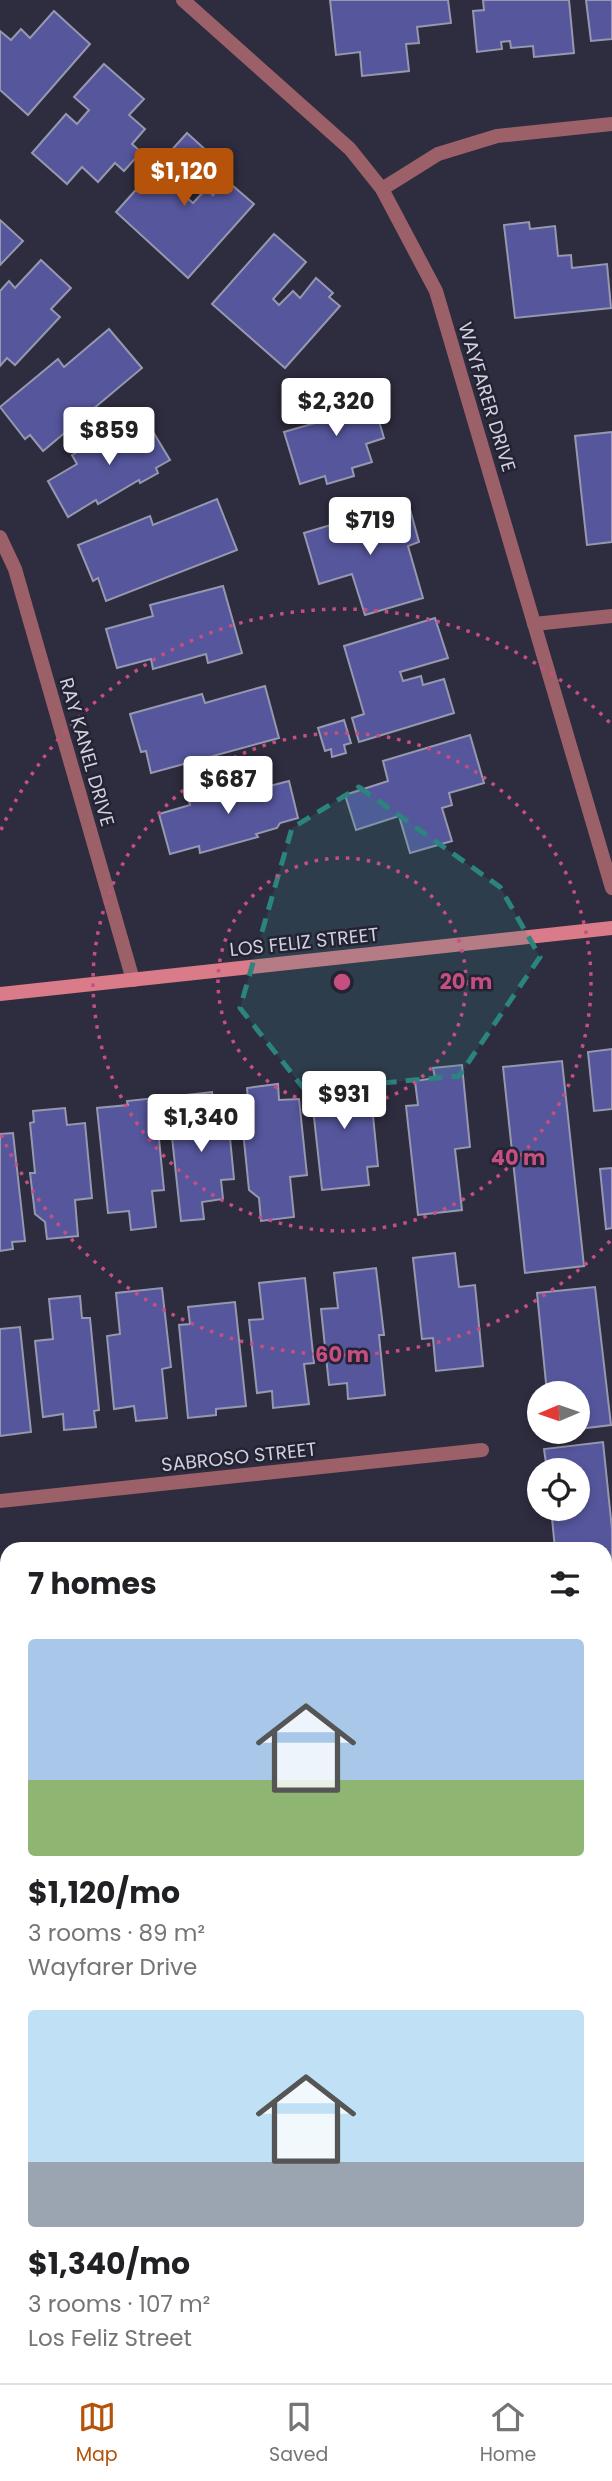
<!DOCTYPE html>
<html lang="en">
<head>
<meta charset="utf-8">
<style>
  body { margin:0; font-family:Poppins,sans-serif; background:#f6f6f6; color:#202124; height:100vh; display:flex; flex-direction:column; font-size:26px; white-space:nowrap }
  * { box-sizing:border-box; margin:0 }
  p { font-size:23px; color:#757577 }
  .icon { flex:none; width:38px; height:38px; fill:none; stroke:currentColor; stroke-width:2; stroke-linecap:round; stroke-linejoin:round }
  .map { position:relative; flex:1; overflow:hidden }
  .side { position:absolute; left:0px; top:1542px; width:612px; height:842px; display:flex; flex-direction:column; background:#fff; border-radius:21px 21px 0 0; box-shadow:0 4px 10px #0003 }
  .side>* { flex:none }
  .needle { width:46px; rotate:268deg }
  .controls { position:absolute; left:527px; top:1381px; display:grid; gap:14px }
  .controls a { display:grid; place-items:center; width:63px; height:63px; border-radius:50%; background:#fff; box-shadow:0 4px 10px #0003; font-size:35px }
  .price { position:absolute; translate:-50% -60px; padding:0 16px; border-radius:7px; background:#fff; color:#222; font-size:23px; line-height:46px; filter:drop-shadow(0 2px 4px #0008) }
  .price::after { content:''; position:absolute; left:50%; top:42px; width:21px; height:16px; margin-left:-10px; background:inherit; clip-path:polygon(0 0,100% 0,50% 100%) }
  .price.active { background:#b45309; color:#fff }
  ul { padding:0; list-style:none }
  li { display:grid; align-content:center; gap:14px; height:371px; padding:0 28px }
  li span { display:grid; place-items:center; height:217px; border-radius:7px; color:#555 }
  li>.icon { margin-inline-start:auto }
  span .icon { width:126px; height:126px; fill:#fffc; stroke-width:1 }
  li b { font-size:30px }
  h2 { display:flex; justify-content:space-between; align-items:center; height:84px; padding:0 28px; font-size:30px }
  .tab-bar { display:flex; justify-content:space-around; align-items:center; height:98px; border-top:2px solid #e0e0e0; background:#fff; font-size:19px; color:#757577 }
  .tab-bar a { display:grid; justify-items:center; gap:4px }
  .tab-bar .active { color:#b45309 }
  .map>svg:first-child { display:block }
  .building { fill:#56569d; stroke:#9698af; stroke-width:2 }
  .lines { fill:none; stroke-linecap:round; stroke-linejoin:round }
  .street { stroke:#9c6168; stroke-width:14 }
  .secondary { stroke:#d97b88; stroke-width:14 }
  .marked { fill:#2c847e; fill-opacity:0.2; stroke:#2c847e; stroke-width:5; stroke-dasharray:14 9; stroke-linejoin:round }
  .ring { fill:none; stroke:#c64f82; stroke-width:3.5; stroke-dasharray:3.5 7 }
  .labels { text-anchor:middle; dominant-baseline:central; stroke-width:5; stroke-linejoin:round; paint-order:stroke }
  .street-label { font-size:19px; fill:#d1d0dc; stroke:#242334 }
  .centre { fill:#c64f82; stroke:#242334; stroke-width:3.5 }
  .ring-label { font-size:21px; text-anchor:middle; font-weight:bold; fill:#c64f82; stroke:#242334; stroke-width:5; stroke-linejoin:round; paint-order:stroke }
</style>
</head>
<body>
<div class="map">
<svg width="612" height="2383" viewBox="0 0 612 2383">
  <rect width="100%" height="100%" fill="#2e2c3f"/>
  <!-- building -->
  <g class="building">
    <polygon points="330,0 448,0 451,23 417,27 419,43 406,44 409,71 362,76 360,52 336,55"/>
    <polygon points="483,0 569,0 574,53 534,57 533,46 511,48 510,41 501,42 502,49 477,52 473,11 484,10"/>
    <polygon points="586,0 612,0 612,39 591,41"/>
    <polygon points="54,11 90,44 28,115 0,90 0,31 11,40 21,29 30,38"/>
    <polygon points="104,64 144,99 129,115 145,129 132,144 141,152 124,171 115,163 98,182 82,167 67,184 32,153 66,114 77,124 89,110 74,97"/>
    <polygon points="187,133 218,161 186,197 193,203 206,189 213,195 226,180 254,204 188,278 116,212"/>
    <polygon points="0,220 23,241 0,265"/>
    <polygon points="529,222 530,229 555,226 558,256 571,255 572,268 607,264 611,308 515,318 504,225"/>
    <polygon points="274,234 306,262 273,299 279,305 293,291 300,298 316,278 333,293 329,297 340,306 285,368 212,304"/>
    <polygon points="41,260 71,288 51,309 60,317 15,365 7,358 0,366 0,291 9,281 15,288"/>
    <polygon points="109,329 142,368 43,451 30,435 25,439 0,407 58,359 64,367"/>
    <polygon points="369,387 384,438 366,444 372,462 352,468 354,476 327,484 325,476 300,484 284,432 315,423 310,405"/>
    <polygon points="131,421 137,432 149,425 170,460 156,468 158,473 140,483 139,480 98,504 96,500 68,517 48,481 77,464 72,455"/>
    <polygon points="612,432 612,542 587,545 575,436"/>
    <polygon points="217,499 237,550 106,601 98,578 93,581 78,545 150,516 153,525"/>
    <polygon points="408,502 419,542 408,546 423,598 365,615 352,574 319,584 304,533"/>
    <polygon points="223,586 242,653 208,663 206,654 153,669 151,659 117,668 106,629 153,616 150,605"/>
    <polygon points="435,618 448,658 400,672 403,681 421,676 423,685 444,679 454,713 359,742 352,718 364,714 344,646"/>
    <polygon points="265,686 279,738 151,773 146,751 141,752 130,714 202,694 205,703"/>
    <polygon points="344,720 351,743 344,745 346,753 332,757 331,749 325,751 318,728"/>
    <polygon points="470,735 484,783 449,793 452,805 442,808 452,841 410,853 399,816 356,830 345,795 388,781 383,761"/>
    <polygon points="255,778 258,789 289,781 298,818 280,823 277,828 256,834 258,837 200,853 199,846 170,854 159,814 190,805 188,796"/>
    <polygon points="612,1049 612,1109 594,1111 588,1052"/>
    <polygon points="562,1061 584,1266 525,1273 503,1067"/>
    <polygon points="462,1065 470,1147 455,1149 462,1210 418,1215 406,1106 418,1105 415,1081 435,1078 433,1068"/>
    <polygon points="369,1075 378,1166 367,1167 369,1185 322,1190 310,1081"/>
    <polygon points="278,1084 279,1100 299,1099 307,1175 290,1177 294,1217 261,1221 259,1198 249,1190 240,1101 248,1100 247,1088"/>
    <polygon points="212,1092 214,1108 227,1107 234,1179 221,1180 223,1199 202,1202 204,1219 181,1221 172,1137 182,1136 178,1096"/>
    <polygon points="155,1098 164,1190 152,1191 156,1227 131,1230 129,1211 108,1213 97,1108 128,1105 127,1101"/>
    <polygon points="65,1108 67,1125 85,1123 92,1198 75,1200 78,1236 47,1239 45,1222 35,1214 30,1173 35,1173 30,1123 34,1122 33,1111"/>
    <polygon points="13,1133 25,1241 12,1242 13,1249 0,1251 0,1134"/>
    <polygon points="612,1168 612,1228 606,1229 600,1169"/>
    <polygon points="455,1253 459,1287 475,1285 483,1366 436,1371 433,1338 422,1339 413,1258"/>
    <polygon points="376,1268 384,1335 379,1335 385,1395 348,1399 347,1383 329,1385 321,1309 338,1308 334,1273"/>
    <polygon points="305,1278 314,1363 304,1364 309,1404 273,1408 272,1391 257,1393 249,1320 263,1319 259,1283"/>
    <polygon points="595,1287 611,1425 578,1429 578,1393 547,1393 537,1293"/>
    <polygon points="162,1288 171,1367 162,1369 167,1418 136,1421 134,1406 114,1409 107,1336 120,1334 116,1293"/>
    <polygon points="80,1296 82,1318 90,1318 99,1410 94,1411 96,1427 64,1430 63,1414 43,1417 35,1341 53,1339 49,1299"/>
    <polygon points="235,1302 246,1406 216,1409 216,1415 188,1418 179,1325 190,1324 188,1307"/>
    <polygon points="20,1327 31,1432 0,1436 0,1329"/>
    <polygon points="603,1442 612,1529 612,1650 606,1650 606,1549 555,1549 551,1508 578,1508 578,1470 547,1470 544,1449"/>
    <polygon points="7,1609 7,1687 2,1687 6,1722 0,1723 0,1610"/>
    <polygon points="606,1669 612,1669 612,1847 606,1848"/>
    <polygon points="7,1791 7,1918 0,1919 0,1792"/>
    <polygon points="612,1865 612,2073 610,2073 606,2027 606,1866"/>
    <polygon points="7,2073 7,2214 0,2215 0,2074"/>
    <polygon points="21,2376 110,2376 110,2383 22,2383"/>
    <rect x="331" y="2376" width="101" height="7"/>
    <polygon points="497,2376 597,2376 598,2383 497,2383"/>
  </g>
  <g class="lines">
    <!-- street -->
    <g class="street">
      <polyline points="183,0 350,149 382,189 436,291 612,888"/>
      <polyline points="382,189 438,154 497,136 612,124"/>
      <polyline points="0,537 15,569 133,980"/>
      <polyline points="534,624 612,616"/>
      <polyline points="0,1501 482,1450"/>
      <polyline points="0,1978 7,1977"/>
      <polyline points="606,2215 612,2214"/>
      <polyline points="0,2280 7,2279"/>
      <polyline points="236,2376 237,2383"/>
    </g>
    <!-- secondary -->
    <polyline class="secondary" points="0,994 612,928"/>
  </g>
  <!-- marked area -->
  <path class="marked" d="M359,787l141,100 40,70 -81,119 -154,14 -65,-82 52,-180z"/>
  <!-- distance rings -->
  <g class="ring">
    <circle cx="342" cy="982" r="124"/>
    <circle cx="342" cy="982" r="249"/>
    <path d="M610 1241A373 373 0 0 1 1 1134M1 830A373 373 0 0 1 610 723"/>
  </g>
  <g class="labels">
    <!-- street labels -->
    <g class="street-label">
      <text transform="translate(487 397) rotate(73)">WAYFARER DRIVE</text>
      <text transform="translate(87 752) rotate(74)">RAY KANEL DRIVE</text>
      <text transform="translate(304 942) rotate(-6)">LOS FELIZ STREET</text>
      <text transform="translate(239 1457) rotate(-6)">SABROSO STREET</text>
    </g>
  </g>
  <circle cx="342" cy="982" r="10" class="centre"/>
  <g class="ring-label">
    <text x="466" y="989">20 m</text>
    <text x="518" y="1165">40 m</text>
    <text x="342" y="1362">60 m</text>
  </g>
</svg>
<div class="controls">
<a><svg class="needle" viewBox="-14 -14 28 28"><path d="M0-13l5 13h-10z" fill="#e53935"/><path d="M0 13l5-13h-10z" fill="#757577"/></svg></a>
<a><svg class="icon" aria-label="locate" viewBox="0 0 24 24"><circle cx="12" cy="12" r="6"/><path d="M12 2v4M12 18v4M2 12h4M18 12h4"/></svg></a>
</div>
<b class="price active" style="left:184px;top:208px">$1,120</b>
<b class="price" style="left:336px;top:438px">$2,320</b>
<b class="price" style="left:109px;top:467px">$859</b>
<b class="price" style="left:370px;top:557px">$719</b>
<b class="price" style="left:228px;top:816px">$687</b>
<b class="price" style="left:344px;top:1131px">$931</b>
<b class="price" style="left:201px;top:1154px">$1,340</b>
<section class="side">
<h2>7 homes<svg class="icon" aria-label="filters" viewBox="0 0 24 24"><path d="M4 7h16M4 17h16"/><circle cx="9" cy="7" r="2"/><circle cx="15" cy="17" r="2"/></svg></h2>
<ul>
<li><span style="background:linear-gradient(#a9c7e8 65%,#8fb573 0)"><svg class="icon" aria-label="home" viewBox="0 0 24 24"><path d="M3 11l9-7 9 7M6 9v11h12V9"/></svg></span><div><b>$1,120/mo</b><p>3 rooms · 89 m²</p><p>Wayfarer Drive</p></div></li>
<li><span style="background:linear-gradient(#bfe0f5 70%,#9aa5b1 0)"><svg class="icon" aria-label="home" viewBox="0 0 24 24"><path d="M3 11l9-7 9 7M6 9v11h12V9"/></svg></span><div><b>$1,340/mo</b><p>3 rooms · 107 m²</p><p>Los Feliz Street</p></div></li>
</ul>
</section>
</div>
<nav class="tab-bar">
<a class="active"><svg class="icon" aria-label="map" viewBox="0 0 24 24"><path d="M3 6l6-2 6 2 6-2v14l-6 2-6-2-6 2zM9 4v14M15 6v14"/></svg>Map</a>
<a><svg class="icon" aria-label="saved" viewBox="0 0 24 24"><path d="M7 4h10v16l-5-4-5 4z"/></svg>Saved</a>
<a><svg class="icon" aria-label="home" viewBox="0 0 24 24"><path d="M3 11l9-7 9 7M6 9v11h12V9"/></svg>Home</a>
</nav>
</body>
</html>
